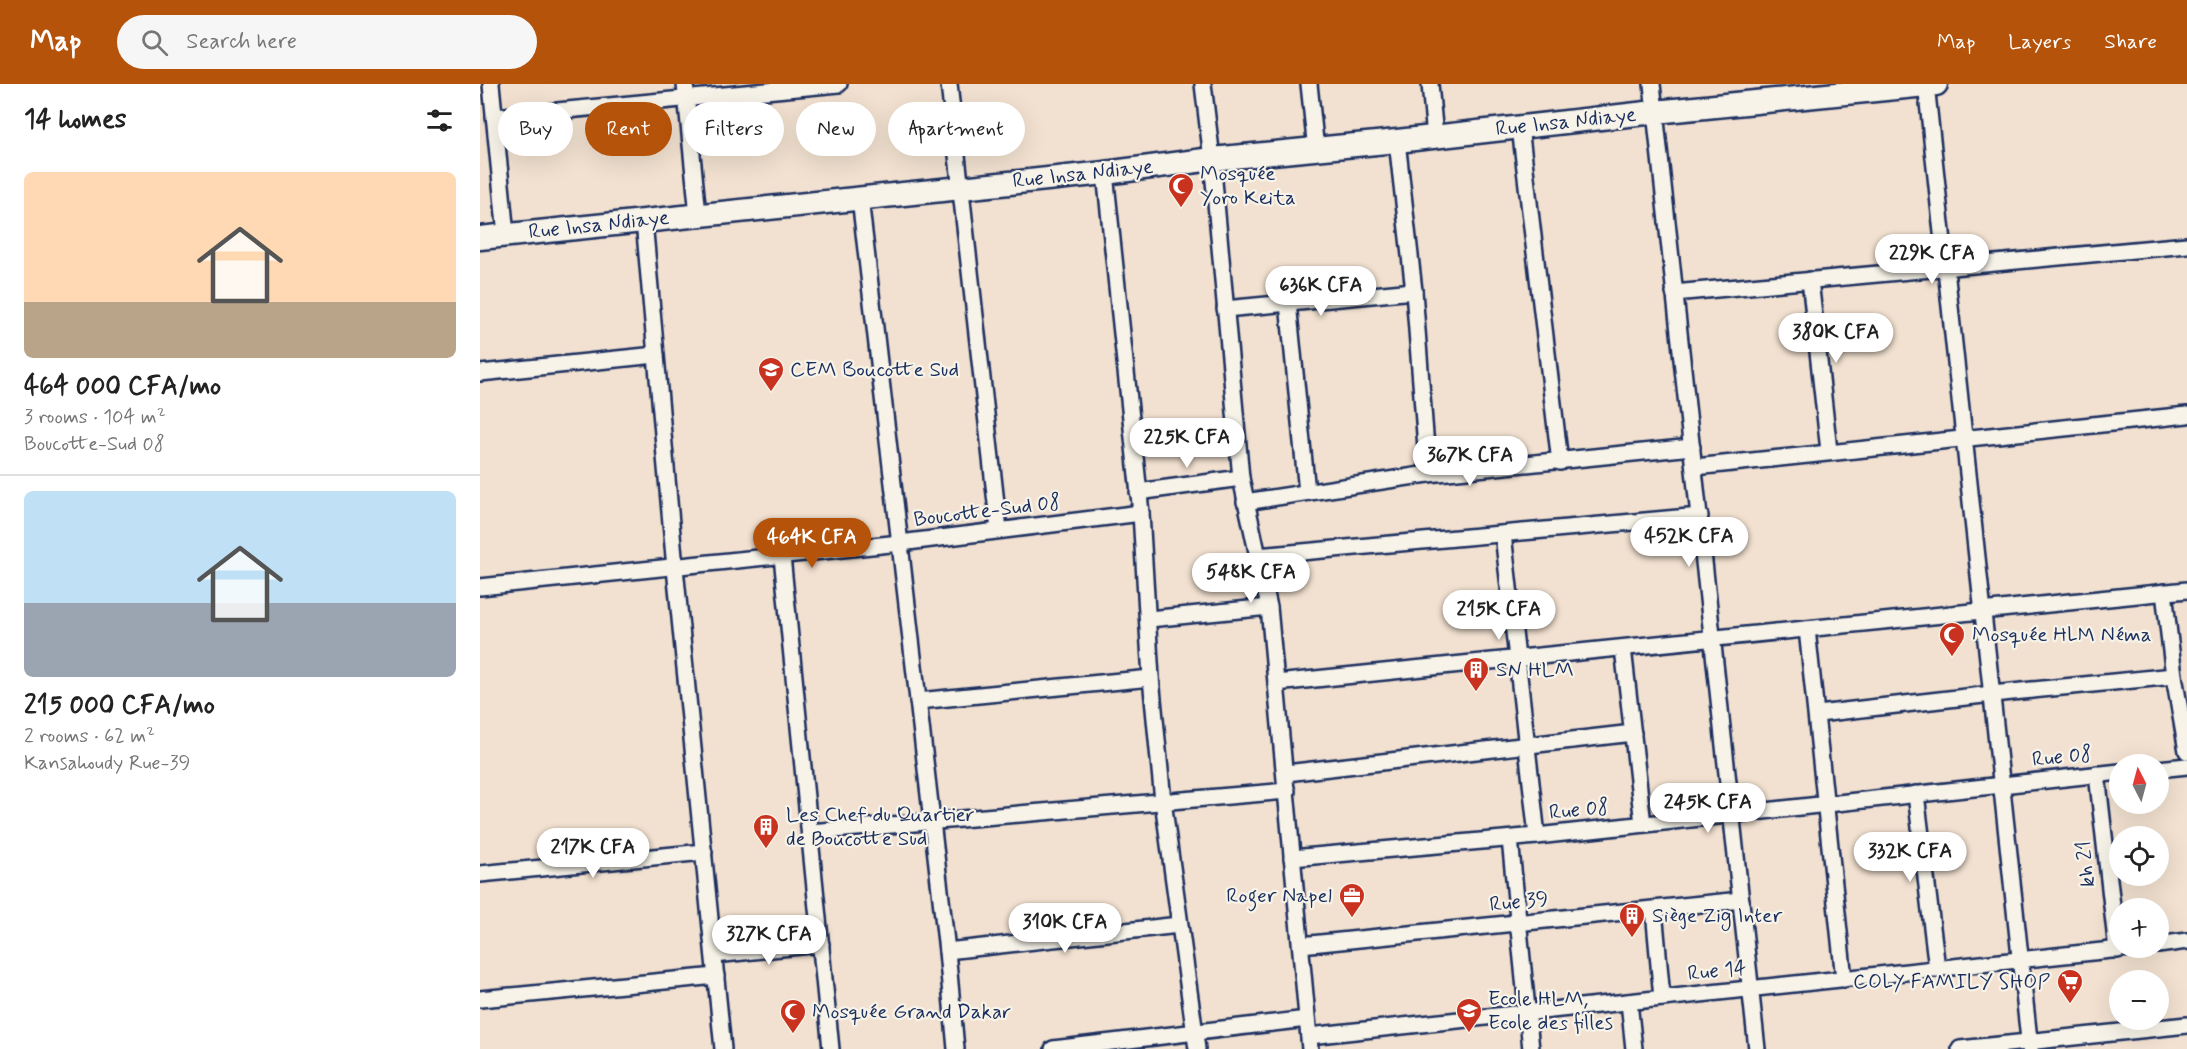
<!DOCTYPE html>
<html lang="en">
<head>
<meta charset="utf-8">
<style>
  body { margin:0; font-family:Mynerve,sans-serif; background:#f6f6f6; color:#222; height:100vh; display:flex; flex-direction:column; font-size:22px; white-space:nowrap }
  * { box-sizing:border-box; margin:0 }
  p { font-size:20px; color:#767676 }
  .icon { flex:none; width:33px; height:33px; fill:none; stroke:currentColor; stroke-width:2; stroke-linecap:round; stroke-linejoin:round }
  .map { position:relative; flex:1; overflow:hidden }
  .side { display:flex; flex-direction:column; background:#fff; width:480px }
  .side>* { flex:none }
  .guide { position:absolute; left:18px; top:18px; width:570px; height:54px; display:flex; gap:12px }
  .needle { width:39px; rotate:354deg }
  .tools { position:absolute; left:1629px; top:670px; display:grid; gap:12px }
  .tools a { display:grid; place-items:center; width:60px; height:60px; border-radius:50%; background:#fff; box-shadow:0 6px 24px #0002; font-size:30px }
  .price { position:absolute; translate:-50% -51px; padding:0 14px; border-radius:21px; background:#fff; color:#222; font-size:20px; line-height:39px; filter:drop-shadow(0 2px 3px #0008) }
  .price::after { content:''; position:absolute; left:50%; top:36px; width:18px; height:14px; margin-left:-9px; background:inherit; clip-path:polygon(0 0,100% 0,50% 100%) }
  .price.selected { background:#b45309; color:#fff }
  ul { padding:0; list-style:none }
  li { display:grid; align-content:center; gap:12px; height:318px; padding:0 24px }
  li+li { border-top:2px solid #e0e0e0 }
  li span { display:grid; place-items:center; height:186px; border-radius:9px; color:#555 }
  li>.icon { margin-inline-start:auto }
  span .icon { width:108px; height:108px; fill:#fffc; stroke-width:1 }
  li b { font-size:26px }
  h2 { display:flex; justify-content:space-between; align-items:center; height:72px; padding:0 24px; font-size:26px }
  .tag { padding:0 21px; border-radius:27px; background:#fff; box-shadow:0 6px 24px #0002; font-size:21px; line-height:54px }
  .tag.selected { background:#b45309; color:#fff }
  header { display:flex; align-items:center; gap:36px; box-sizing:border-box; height:84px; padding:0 30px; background:#b45309; color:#fff }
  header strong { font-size:28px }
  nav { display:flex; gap:33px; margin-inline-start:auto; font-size:21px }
  .search { width:420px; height:54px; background:#f6f6f6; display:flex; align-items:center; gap:15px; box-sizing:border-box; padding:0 21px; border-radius:33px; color:#767676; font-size:22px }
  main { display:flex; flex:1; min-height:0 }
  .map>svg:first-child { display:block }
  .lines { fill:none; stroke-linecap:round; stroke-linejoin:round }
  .minor-casing { stroke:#1b2f5e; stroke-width:20 }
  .secondary-casing { stroke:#1b2f5e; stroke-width:27 }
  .minor { stroke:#f7f3e8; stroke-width:15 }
  .secondary { stroke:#f7f3e8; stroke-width:22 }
  .labels { text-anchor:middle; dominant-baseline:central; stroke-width:4.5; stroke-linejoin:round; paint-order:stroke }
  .street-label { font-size:21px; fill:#1b2f5e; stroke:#f7f3e8 }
  .poi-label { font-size:21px; fill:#1b2f5e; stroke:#f7f3e8; text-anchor:start }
</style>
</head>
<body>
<header>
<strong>Map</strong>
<div class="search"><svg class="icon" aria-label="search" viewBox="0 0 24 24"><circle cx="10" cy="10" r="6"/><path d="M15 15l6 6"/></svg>Search here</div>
<nav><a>Map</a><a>Layers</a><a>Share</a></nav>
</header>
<main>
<section class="side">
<h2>14 homes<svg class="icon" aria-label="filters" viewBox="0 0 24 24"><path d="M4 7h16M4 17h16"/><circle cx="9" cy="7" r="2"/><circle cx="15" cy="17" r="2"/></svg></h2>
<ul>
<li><span style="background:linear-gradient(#ffd9b3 70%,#b9a48a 0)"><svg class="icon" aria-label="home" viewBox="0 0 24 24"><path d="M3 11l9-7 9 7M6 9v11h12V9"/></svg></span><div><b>464 000 CFA/mo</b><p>3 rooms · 104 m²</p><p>Boucotte-Sud 08</p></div></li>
<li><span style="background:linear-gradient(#bfe0f5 60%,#9aa5b1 0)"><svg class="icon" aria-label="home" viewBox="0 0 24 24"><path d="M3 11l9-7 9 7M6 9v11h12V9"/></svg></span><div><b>215 000 CFA/mo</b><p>2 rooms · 62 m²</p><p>Kansahoudy Rue-39</p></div></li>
</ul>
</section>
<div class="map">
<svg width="1707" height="965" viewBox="0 0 1707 965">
  <rect width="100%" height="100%" fill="#f2e1d0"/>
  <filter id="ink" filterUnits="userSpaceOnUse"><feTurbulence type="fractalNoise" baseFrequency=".0167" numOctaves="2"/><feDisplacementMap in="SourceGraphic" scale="12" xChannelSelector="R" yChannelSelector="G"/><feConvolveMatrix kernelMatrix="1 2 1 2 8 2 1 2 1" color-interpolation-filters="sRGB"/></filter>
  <g filter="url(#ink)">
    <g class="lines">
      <defs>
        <g id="minor">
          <polyline points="11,0 26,151"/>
          <polyline points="205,0 218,131"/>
          <polyline points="469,0 519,446"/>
          <polyline points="723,0 732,75 761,394 789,523 830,965"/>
          <polyline points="829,0 836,66"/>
          <polyline points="950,0 955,53"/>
          <polyline points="1172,0 1277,965"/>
          <polyline points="1446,0 1550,965"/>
          <polyline points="14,33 359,0"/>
          <polyline points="1040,43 1080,378"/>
          <polyline points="917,57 934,207 948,390"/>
          <polyline points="625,89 661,429 671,594 683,717 717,965"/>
          <polyline points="380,114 467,867 476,965"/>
          <polyline points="164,137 195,484 243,965"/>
          <polyline points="1330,196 1349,367"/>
          <polyline points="1194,209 1707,161"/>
          <polyline points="808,219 827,408"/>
          <polyline points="745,225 934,207"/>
          <polyline points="0,289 176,271"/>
          <polyline points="1215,383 1707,331"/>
          <polyline points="658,408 761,394"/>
          <polyline points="765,418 948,390 1212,363"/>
          <polyline points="1023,450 1057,752"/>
          <polyline points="302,472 351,965"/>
          <polyline points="777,472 1220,432"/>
          <polyline points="0,503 420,459 661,429"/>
          <polyline points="1684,508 1694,592 1707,667"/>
          <polyline points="669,535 789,523"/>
          <polyline points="1327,545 1364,895"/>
          <polyline points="1143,564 1163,740"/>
          <polyline points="796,599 1707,506"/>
          <polyline points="438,617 671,594"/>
          <polyline points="1338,630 1512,610 1694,592"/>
          <polyline points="1678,685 1707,682"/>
          <polyline points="806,689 1153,649"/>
          <polyline points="1617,690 1637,866"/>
          <polyline points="1436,710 1457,885"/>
          <polyline points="330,748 807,707"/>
          <polyline points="1030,755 1051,965"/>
          <polyline points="812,774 1057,752 1640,688"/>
          <polyline points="0,790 224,768"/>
          <polyline points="1174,826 1182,914"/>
          <polyline points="821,861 1261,816"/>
          <polyline points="1678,861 1707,857"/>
          <polyline points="467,867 699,841"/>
          <polyline points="234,871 341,860"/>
          <polyline points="0,915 236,892"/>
          <polyline points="1149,918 1154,965"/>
          <polyline points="829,952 1650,864"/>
          <polyline points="573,965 827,935"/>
          <polyline points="1480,965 1707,941"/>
        </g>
        <polyline id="secondary" points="0,154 625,89 732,75 917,57 1175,28 1456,0"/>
      </defs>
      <!-- minor casing -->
      <use href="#minor" class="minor-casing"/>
      <!-- secondary casing -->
      <use href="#secondary" class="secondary-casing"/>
      <!-- minor -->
      <use href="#minor" class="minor"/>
      <!-- secondary -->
      <use href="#secondary" class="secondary"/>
    </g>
  </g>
  <!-- icons -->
  <defs>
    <symbol id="mosque-pin" viewBox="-11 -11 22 30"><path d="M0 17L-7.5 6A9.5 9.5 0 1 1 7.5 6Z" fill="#c8321e" stroke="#f7f3e8"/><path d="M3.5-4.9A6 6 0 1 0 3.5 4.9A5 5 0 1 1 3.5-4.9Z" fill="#fff"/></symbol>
    <symbol id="school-pin" viewBox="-11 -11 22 30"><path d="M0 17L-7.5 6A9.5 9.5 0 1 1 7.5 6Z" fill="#c8321e" stroke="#f7f3e8"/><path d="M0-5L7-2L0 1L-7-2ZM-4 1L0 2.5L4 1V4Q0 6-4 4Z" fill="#fff"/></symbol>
    <symbol id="building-pin" viewBox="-11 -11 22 30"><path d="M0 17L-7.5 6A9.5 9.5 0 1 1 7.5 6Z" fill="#c8321e" stroke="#f7f3e8"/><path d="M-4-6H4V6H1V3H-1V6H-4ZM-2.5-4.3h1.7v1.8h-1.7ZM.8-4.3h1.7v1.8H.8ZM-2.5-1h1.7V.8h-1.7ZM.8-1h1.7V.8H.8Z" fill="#fff"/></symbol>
    <symbol id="office-pin" viewBox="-11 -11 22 30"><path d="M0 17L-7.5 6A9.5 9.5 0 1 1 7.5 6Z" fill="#c8321e" stroke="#f7f3e8"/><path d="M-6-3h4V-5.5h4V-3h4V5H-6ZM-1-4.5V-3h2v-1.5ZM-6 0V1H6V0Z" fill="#fff"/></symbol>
    <symbol id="supermarket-pin" viewBox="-11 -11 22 30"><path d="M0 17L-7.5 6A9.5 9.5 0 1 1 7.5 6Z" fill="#c8321e" stroke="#f7f3e8"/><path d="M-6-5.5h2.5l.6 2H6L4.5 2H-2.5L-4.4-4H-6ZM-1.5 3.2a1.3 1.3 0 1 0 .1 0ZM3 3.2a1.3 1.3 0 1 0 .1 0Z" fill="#fff"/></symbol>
  </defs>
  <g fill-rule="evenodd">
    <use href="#mosque-pin" x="686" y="87" width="30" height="40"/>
    <use href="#school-pin" x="276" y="271" width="30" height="40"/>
    <use href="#mosque-pin" x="1457" y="536" width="30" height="40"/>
    <use href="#building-pin" x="981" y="571" width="30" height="40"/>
    <use href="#building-pin" x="271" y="728" width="30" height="40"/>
    <use href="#office-pin" x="857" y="797" width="30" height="40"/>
    <use href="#building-pin" x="1137" y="817" width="30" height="40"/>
    <use href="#supermarket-pin" x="1575" y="883" width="30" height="40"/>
    <use href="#school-pin" x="974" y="912" width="30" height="40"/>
    <use href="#mosque-pin" x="298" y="913" width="30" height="40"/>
  </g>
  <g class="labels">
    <!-- street labels -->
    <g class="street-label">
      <text transform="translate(1086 38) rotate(-6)">Rue Insa Ndiaye</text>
      <text transform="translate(603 90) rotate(-6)">Rue Insa Ndiaye</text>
      <text transform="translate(119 141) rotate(-6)">Rue Insa Ndiaye</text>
      <text transform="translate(507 427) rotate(-7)">Boucotte-Sud 08</text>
      <text transform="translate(1582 673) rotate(-6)">Rue 08</text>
      <text transform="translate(1099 726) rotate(-6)">Rue 08</text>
      <text transform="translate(1606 780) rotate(-96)">kh 21</text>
      <text transform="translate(1039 818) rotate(-6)">Rue 39</text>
      <text transform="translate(1237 887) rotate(-6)">Rue 14</text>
    </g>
    <!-- poi labels -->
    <g class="poi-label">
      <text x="720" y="90">Mosquée<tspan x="720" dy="24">Yoro Keita</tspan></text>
      <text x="310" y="286">CEM Boucotte Sud</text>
      <text x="1492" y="551">Mosquée HLM Néma</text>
      <text x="1016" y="586">SN HLM</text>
      <text x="306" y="731">Les Chef du Quartier<tspan x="306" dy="24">de Boucotte Sud</tspan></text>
      <text x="852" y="812" text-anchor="end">Roger Napel</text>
      <text x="1172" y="832">Siège Zig Inter</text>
      <text x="1570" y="898" text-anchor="end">COLY FAMILY SHOP</text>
      <text x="1008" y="915">Ecole HLM,<tspan x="1008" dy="24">Ecole des filles</tspan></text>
      <text x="332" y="928">Mosquée Grand Dakar</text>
    </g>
  </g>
</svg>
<div class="tools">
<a><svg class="needle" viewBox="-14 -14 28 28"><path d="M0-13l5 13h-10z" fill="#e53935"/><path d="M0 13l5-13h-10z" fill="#767676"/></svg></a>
<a><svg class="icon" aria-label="locate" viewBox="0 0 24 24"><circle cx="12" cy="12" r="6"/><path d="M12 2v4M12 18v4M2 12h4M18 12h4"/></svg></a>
<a>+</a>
<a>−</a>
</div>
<b class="price" style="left:1452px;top:201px">229K CFA</b>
<b class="price" style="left:841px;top:233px">636K CFA</b>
<b class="price" style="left:1356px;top:280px">380K CFA</b>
<b class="price" style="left:707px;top:385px">225K CFA</b>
<b class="price" style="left:990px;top:403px">367K CFA</b>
<b class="price" style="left:1209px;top:484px">452K CFA</b>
<b class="price selected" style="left:332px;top:485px">464K CFA</b>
<b class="price" style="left:771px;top:520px">548K CFA</b>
<b class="price" style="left:1019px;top:557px">215K CFA</b>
<b class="price" style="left:1228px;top:750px">245K CFA</b>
<b class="price" style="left:113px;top:795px">217K CFA</b>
<b class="price" style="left:1430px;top:799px">332K CFA</b>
<b class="price" style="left:585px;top:870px">310K CFA</b>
<b class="price" style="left:289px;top:882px">327K CFA</b>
<div class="guide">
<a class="tag">Buy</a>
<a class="tag selected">Rent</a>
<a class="tag">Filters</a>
<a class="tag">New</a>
<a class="tag">Apartment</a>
</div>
</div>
</main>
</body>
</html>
